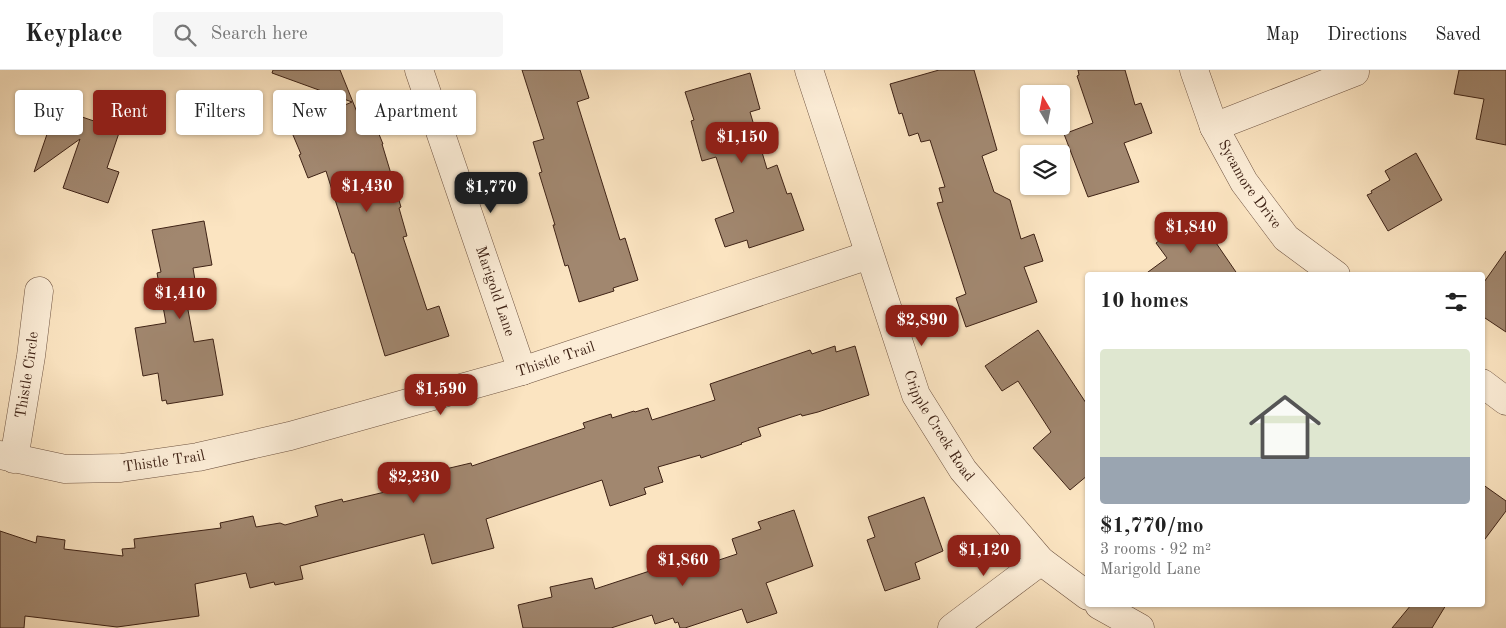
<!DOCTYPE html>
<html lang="en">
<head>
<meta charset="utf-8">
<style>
  body { margin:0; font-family:"Old Standard TT",serif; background:#f6f6f6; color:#222; height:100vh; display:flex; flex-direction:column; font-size:19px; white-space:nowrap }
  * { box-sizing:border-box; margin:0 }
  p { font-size:16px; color:#767676 }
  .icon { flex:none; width:28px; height:28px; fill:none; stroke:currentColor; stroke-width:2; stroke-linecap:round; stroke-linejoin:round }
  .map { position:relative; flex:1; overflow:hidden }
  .sheet { position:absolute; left:1085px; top:202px; width:400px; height:335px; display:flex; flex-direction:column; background:#fff; border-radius:5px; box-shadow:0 1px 4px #0004 }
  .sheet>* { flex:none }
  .banner { position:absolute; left:15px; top:20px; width:475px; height:45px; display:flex; gap:10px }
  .needle { width:32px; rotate:350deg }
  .tools { position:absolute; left:1020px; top:15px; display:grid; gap:10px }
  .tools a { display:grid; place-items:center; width:50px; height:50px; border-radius:5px; background:#fff; box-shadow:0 1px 4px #0004; font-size:25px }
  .price { position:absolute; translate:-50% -42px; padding:0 11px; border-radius:10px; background:#8f2418; color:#fff; font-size:16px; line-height:32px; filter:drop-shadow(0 1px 2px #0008) }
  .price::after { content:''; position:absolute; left:50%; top:30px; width:15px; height:11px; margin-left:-8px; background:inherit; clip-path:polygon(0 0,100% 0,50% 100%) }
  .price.on { background:#222; color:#fff }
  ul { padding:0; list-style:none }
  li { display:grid; align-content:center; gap:10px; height:265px; padding:0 15px }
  li span { display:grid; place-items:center; height:155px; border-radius:5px; color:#555 }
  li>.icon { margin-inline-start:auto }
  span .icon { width:90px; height:90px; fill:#fffc; stroke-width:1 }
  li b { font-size:21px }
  h2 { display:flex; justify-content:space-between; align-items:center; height:60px; padding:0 15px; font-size:21px }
  .tag { padding:0 18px; border-radius:5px; background:#fff; box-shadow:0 1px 4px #0004; font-size:18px; line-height:45px }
  .tag.on { background:#8f2418; color:#fff }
  header { display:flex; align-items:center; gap:30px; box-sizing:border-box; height:70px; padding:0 25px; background:#fff; border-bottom:1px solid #e0e0e0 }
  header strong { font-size:24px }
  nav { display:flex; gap:28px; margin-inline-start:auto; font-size:18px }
  .search { width:350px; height:45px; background:#f6f6f6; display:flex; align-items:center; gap:12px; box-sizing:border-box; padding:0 18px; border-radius:5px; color:#767676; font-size:19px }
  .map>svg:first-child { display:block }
  .building { fill:#a1876f; stroke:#3f2316 }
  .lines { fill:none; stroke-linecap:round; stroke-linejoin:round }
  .minor-casing { stroke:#6e5341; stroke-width:29 }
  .minor { stroke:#fcedd7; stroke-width:28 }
  .labels { text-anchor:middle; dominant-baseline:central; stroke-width:4; stroke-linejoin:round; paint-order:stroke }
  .street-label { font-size:15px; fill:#3f2316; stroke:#fcedd7 }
</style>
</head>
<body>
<header>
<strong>Keyplace</strong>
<div class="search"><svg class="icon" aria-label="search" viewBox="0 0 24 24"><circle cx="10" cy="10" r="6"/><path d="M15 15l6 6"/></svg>Search here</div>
<nav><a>Map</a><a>Directions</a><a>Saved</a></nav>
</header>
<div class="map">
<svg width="1506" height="558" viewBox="0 0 1506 558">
  <rect width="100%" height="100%" fill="#fbe4c1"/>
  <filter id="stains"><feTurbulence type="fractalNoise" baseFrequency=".004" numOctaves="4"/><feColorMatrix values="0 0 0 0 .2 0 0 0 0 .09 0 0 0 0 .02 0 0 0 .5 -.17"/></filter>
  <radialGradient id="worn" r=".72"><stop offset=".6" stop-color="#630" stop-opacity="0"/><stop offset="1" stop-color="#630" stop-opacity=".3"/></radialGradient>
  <!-- building -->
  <g class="building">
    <polygon points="273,0 340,0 361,52 372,47 383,74 382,74 401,137 399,138 407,166 403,167 427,240 439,236 449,266 385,286 354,183 352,183 326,101 308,108 299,85 301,84 290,58 352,32 272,3"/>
    <polygon points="522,0 580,0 589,28 577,32 620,170 625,168 638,210 613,218 614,221 579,232 568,195 565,196 553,155 555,155 539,103 542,102 533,72 544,69"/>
    <polygon points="939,0 974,0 997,80 982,86 994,122 1010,130 1021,169 1034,164 1043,191 1024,197 1037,232 966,257 956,228 966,224 937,133 943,132 939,118 945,117 930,70 921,72 918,63 909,66 902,43 899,44 890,14"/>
    <polygon points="1078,0 1125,0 1135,35 1141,33 1152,63 1124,73 1139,112 1088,127 1064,64 1093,53 1077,6 1079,5"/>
    <polygon points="1459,0 1506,0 1506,75 1476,69 1484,29 1454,24"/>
    <polygon points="750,3 760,39 750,42 767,99 777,95 787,124 791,123 804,160 749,178 747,170 725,177 715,149 734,142 716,87 702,91 691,51 694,50 685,22"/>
    <polygon points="56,38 120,60 107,98 119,102 108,133 63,118 80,69 34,102"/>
    <polygon points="1416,83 1442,130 1388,161 1367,125 1372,123 1371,121 1390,110 1385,101"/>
    <polygon points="1190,149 1198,160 1202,158 1210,169 1212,167 1238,205 1144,205 1167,188 1156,173"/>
    <polygon points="204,151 212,195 193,198 197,222 185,224 194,272 213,269 223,325 167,334 166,330 162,331 158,303 143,306 135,258 166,253 157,203 161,202 152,160"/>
    <polygon points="1506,181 1506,262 1482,246 1482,215"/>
    <polygon points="1038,260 1088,336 1088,405 1070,420 1033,378 1051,362 1018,311 1002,321 985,296"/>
    <polygon points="835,276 836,282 855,276 869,325 818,342 802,346 801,344 758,358 761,366 741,373 742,374 701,388 700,385 658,397 663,412 644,418 646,424 610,436 602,410 486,449 494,478 432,494 424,464 300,496 303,509 275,515 274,512 250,518 246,503 195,514 199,546 117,557 25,546 24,558 0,558 0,461 36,473 37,466 65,470 64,479 123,486 122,479 135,478 134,469 221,458 220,453 253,446 256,457 280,453 285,455 318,446 315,436 342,429 343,432 410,416 408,409 437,401 471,393 472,396 585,358 583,353 611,344 612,348 634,341 635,342 648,338 652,350 715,330 710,314 810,280 812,284"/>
    <polygon points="1482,414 1506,431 1506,441 1482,473"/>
    <polygon points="924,427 943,481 915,493 920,509 885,521 867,470 875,467 868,447"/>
    <polygon points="794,440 813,496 766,513 777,543 747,553 742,539 685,558 680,558 678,552 675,553 673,548 655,554 652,545 611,558 523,558 518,535 552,527 550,517 592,508 595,519 674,493 675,497 686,494 689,500 737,484 732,469 761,459 758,452"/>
    <polygon points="1411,535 1446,535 1432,558 1392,558"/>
  </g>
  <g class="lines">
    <defs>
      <g id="minor">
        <path id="s1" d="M419,0l103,301"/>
        <path id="s2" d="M809,0l107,325 47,75 78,91 47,35"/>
        <path id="s3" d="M1194,0l20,57 30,55 42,56 50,37"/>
        <polyline points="1214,57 1355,2"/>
        <polyline points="1482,313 1506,331"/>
        <path id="s4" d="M0,385l65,14 56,-1 77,-11 92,-21 232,-65 347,-116"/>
        <path id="s5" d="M14,389l17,-103 8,-65"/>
        <polyline points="1099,535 1140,558"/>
        <polyline points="952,558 1041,491"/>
      </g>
    </defs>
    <!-- minor casing -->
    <use href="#minor" class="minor-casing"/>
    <!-- minor -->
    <use href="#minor" class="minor"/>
  </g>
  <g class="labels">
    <!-- street labels -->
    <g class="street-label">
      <text stroke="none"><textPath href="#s3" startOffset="128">Sycamore Drive</textPath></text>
      <text stroke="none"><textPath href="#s1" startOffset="234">Marigold Lane</textPath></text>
      <text stroke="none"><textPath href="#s4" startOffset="571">Thistle Trail</textPath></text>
      <text stroke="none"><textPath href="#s5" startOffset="85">Thistle Circle</textPath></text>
      <text stroke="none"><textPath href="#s2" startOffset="380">Cripple Creek Road</textPath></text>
      <text stroke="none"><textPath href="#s4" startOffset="166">Thistle Trail</textPath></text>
    </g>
  </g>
  <rect width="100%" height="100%" filter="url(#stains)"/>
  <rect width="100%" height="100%" fill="url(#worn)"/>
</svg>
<div class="tools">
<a><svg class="needle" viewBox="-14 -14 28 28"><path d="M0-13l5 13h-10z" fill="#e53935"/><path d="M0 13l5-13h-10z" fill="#767676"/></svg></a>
<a><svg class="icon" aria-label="layers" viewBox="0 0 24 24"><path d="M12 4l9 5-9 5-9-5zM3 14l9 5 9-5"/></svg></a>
</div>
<b class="price" style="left:742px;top:94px">$1,150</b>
<b class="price" style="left:367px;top:143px">$1,430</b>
<b class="price on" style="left:491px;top:144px">$1,770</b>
<b class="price" style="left:1191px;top:184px">$1,840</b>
<b class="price" style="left:180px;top:250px">$1,410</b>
<b class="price" style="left:922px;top:277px">$2,890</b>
<b class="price" style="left:441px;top:346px">$1,590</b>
<b class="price" style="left:414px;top:434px">$2,230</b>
<b class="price" style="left:984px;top:507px">$1,120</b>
<b class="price" style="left:683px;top:517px">$1,860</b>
<div class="banner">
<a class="tag">Buy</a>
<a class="tag on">Rent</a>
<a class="tag">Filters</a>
<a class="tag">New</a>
<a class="tag">Apartment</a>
</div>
<section class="sheet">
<h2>10 homes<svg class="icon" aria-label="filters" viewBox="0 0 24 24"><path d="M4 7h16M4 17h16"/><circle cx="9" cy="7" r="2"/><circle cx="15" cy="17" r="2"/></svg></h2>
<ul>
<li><span style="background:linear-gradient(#dfe7d0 70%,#9aa5b1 0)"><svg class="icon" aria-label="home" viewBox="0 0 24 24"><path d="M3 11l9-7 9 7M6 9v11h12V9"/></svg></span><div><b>$1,770/mo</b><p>3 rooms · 92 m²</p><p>Marigold Lane</p></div></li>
</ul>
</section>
</div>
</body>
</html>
